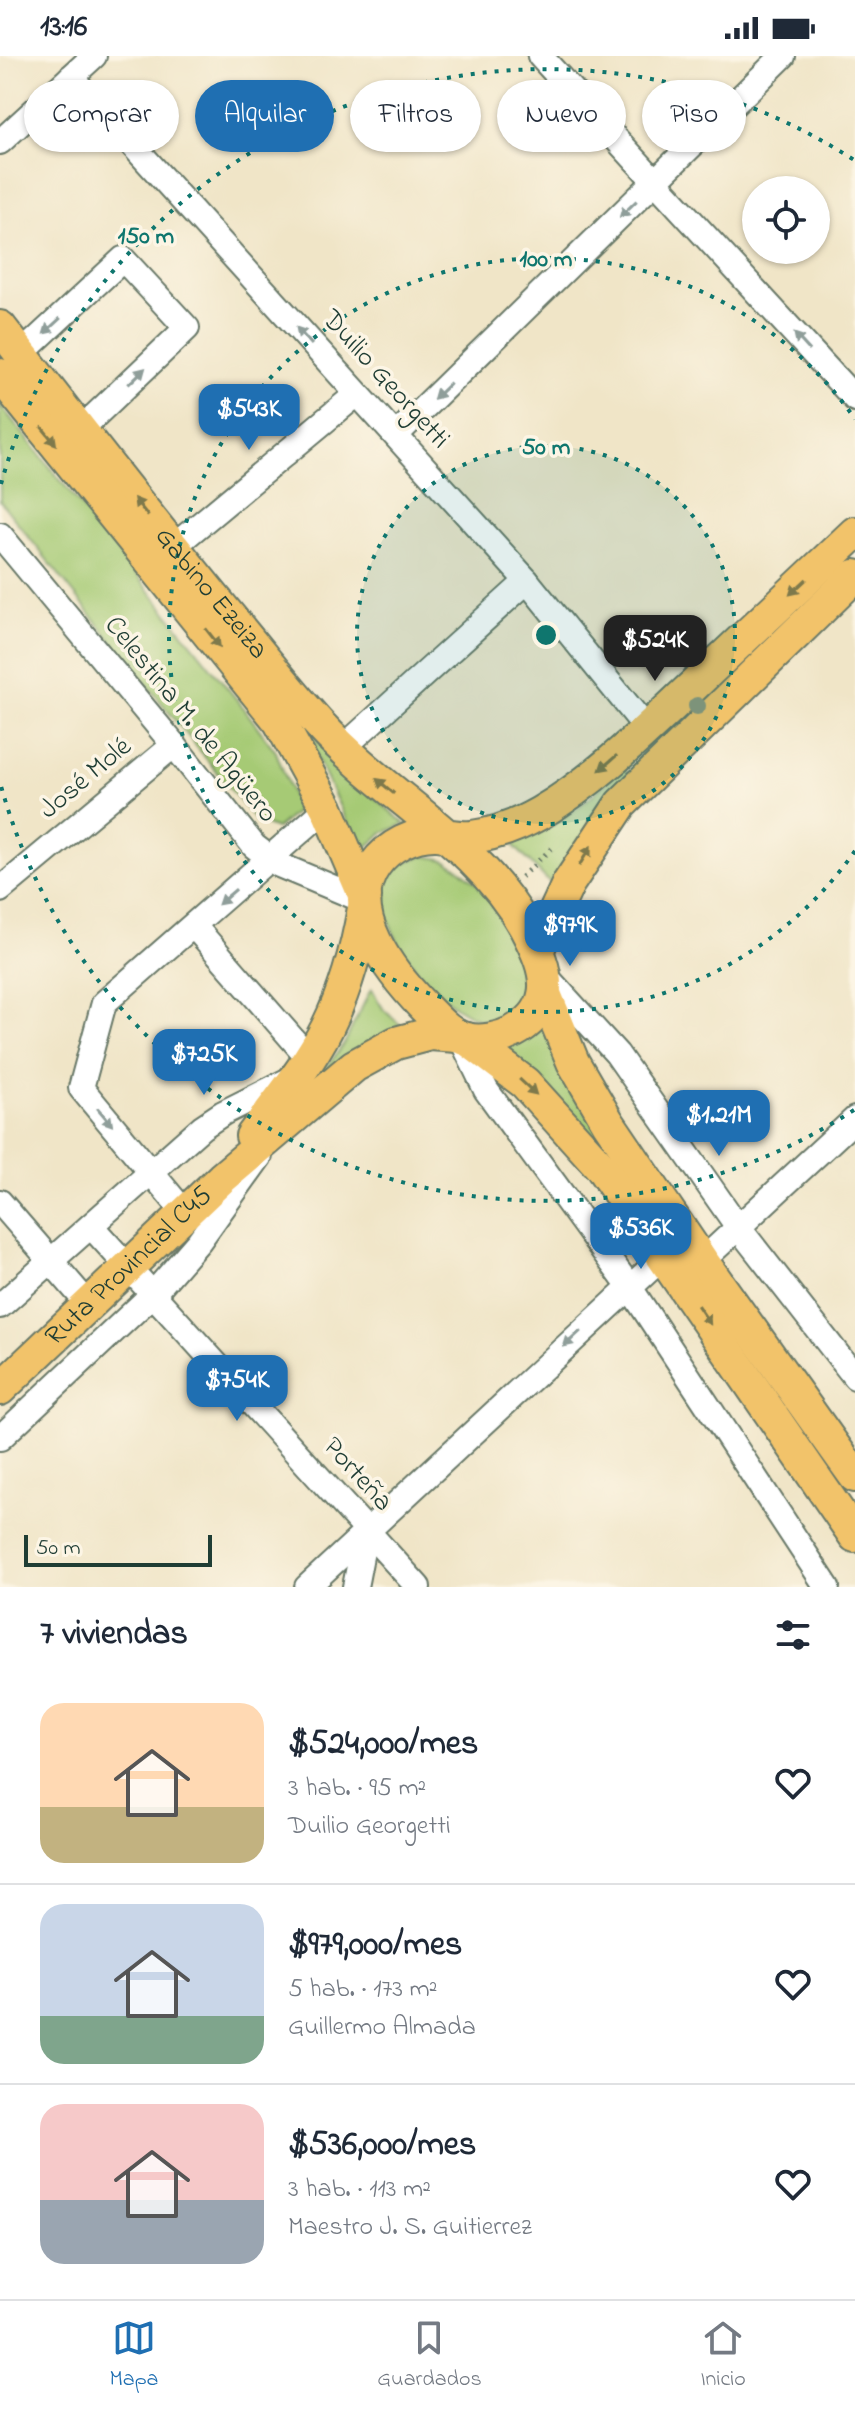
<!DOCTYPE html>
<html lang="es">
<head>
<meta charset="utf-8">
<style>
  body { margin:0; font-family:"Indie Flower",sans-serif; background:#f6f6f7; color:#1f2937; height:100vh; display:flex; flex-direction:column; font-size:30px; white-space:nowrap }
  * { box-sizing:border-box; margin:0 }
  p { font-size:26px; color:#747a83 }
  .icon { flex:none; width:44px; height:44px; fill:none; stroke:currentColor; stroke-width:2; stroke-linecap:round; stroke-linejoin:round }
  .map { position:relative; height:1531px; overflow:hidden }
  .details { display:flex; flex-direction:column; background:#fff; flex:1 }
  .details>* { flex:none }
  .guide { position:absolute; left:24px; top:24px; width:808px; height:72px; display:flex; gap:16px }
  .controls { position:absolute; left:742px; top:120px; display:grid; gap:16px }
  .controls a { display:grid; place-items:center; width:88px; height:88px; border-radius:50%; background:#fff; box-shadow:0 2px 6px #0004; font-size:40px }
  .scale { position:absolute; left:24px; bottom:20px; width:188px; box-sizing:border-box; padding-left:8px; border:4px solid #1f3d34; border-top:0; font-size:22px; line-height:28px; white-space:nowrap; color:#1f3d34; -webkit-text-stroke:6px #fcf5e5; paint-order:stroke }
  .price { position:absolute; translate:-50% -68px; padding:0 18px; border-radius:16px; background:#1f6fb2; color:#fff; font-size:26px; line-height:52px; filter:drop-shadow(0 2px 4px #0008) }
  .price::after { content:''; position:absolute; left:50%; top:48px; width:24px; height:18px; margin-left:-12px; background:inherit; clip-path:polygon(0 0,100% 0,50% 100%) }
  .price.selected { background:#222; color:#fff }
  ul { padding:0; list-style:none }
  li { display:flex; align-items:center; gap:24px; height:200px; padding:0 40px }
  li+li { border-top:2px solid #e0e1e3 }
  li span { display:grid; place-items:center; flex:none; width:224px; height:160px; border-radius:24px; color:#555 }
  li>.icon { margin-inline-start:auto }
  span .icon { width:96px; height:96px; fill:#fffc; stroke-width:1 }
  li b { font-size:34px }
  h2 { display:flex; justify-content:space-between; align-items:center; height:96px; padding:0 40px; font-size:34px }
  .chip { padding:0 28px; border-radius:36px; background:#fff; box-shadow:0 2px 6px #0004; font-size:28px; line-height:72px }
  .chip.selected { background:#1f6fb2; color:#fff }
  .status { display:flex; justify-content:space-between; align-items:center; height:56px; padding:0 40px; background:#fff; direction:ltr }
  .status svg { height:22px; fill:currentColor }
  .tabs { display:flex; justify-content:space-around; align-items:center; height:112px; border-top:2px solid #e0e1e3; background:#fff; font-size:22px; color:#747a83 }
  .tabs a { display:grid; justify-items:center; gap:4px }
  .tabs .selected { color:#1f6fb2 }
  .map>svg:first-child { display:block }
  .green { fill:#a6ca74; stroke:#628454; stroke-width:2 }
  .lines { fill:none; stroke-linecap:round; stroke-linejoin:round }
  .minor-casing { stroke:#687867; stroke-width:28 }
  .major-casing { stroke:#687867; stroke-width:36 }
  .path { stroke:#687867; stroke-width:5; stroke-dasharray:2 6; stroke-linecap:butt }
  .minor { stroke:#fff; stroke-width:24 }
  .major { stroke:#f2c36a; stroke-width:32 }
  .tree { fill:#8c987d }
  .oneway { fill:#8f9e9a }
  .oneway2 { fill:#7e794c }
  .ring { fill:none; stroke:#0f766e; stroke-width:4; stroke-dasharray:4 8 }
  .labels { text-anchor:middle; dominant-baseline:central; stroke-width:7; stroke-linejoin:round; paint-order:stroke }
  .street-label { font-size:28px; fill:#1f3d34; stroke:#fcf5e5 }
  .centre { fill:#0f766e; stroke:#fcf5e5; stroke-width:4 }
  .ring-label { font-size:24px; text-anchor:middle; font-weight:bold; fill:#0f766e; stroke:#fcf5e5; stroke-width:7; stroke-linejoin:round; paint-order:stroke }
</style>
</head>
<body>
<div class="status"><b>13:16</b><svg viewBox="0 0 49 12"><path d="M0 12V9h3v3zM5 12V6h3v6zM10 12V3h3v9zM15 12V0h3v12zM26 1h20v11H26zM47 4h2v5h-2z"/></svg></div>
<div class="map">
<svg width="855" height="1531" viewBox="0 0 855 1531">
  <rect width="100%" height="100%" fill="#fcf5e5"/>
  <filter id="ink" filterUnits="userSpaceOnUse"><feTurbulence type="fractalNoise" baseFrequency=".0125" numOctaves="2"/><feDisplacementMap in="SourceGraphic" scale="16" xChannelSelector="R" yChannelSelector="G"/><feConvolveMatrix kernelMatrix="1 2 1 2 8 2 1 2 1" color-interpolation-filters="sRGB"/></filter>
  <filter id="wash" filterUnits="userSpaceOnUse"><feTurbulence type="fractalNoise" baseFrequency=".006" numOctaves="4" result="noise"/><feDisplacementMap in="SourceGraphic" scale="32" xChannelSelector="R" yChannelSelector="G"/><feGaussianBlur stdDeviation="1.8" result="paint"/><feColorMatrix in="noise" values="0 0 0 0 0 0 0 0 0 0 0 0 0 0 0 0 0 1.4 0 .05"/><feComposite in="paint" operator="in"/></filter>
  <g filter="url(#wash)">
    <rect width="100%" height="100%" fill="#f0e5c7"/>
    <!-- green -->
    <g class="green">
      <polygon points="0,349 242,650 276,696 298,754 276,773 256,765 0,445"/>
      <polygon points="302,670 368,736 405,768 384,776 361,796"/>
      <path d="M623,712l11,12 -83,104 -37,-38 2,-5c41,-10 77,-46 107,-73z"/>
      <path d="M425,800c8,2 17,2 24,6 38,22 98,97 73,141 -5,9 -14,15 -24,17 -52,13 -177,-145 -73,-164z"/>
      <polygon points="371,933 384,954 407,975 322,1018 345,986"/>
      <polygon points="545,970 621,1109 506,993"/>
    </g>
  </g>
  <g filter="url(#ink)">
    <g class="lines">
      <defs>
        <g id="minor">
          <polyline points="540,0 855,343"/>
          <polyline points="71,21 527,525 647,673"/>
          <polyline points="0,86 94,0"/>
          <polyline points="21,298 123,203 187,272 80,374"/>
          <polyline points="396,379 783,0"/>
          <polyline points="0,479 174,689 254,790 279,809 365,845"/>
          <polyline points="173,491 357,338"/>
          <polyline points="343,692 527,525"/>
          <polyline points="0,834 174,689"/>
          <polyline points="194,870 309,1002"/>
          <polyline points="543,917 617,998 738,1171 855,1321"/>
          <polyline points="461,982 486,1034 629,1230 827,1531"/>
          <polyline points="0,1146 88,1248"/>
          <polyline points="185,1157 81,1032 104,947 327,752"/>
          <polyline points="91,1170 418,1531"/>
          <polyline points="702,1205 855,1063"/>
          <polyline points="0,1250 202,1071 223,1057 293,1022"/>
          <polyline points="0,1382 153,1238 199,1185 260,1100"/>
          <polyline points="307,1531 664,1200"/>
          <polyline points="355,1531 366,1474"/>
        </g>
        <g id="major">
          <path id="s1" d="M0,271c75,97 151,194 229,289 30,36 60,75 92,110 64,70 157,116 204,201 10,19 24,46 19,68 -6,32 -49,51 -78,44 -17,-4 -30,-20 -42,-32 -32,-33 -82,-95 -49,-142 13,-19 39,-32 62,-31 12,1 23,4 35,3 24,-3 47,-12 68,-24 56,-33 104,-81 152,-126 54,-51 109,-103 163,-154"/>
          <polyline points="0,319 280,666 327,752 365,841"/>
          <polyline points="537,895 568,828 621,748 855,520"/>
          <polyline points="545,938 573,1006 608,1066 702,1205 855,1420"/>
          <polyline points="467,983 525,1027 601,1111 855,1480"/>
          <path d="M252,1080c26,-35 56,-70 75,-108 19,-38 30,-79 37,-120"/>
          <path id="s2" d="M0,1333l222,-211 132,-112 42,-23 34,-9 27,2"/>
        </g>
      </defs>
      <!-- minor casing -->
      <use href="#minor" class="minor-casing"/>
      <!-- major casing -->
      <use href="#major" class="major-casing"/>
      <!-- path -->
      <polyline class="path" points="521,821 552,792"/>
      <!-- minor -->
      <use href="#minor" class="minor"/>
      <!-- major -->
      <use href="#major" class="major"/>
    </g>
    <!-- trees -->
    <circle class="tree" cx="697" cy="650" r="9"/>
    <!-- one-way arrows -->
    <defs><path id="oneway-solid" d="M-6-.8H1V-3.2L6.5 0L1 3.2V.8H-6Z" transform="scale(2)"/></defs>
    <g class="oneway">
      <use href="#oneway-solid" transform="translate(628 153) rotate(136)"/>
      <use href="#oneway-solid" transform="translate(52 270) rotate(137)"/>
      <use href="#oneway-solid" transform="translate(304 280) rotate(-132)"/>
      <use href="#oneway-solid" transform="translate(802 286) rotate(-132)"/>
      <use href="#oneway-solid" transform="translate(137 320) rotate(-44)"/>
      <use href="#oneway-solid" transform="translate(442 335) rotate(136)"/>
      <use href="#oneway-solid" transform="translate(227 841) rotate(139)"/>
      <use href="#oneway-solid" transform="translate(105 1061) rotate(50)"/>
      <use href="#oneway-solid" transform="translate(572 1283) rotate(137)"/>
    </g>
    <g class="oneway2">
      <use href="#oneway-solid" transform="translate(49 380) rotate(51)"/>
      <use href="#oneway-solid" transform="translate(141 451) rotate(-128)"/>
      <use href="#oneway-solid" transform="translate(798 531) rotate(137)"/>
      <use href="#oneway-solid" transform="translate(213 582) rotate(52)"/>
      <use href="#oneway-solid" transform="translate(608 707) rotate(139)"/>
      <use href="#oneway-solid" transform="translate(385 730) rotate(-140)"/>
      <use href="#oneway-solid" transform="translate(585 800) rotate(-59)"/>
      <use href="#oneway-solid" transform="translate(528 1031) rotate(43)"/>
      <use href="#oneway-solid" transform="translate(704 1259) rotate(56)"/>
    </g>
  </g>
  <!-- distance rings -->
  <circle cx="546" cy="579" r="189" fill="#0f766e" fill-opacity=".12"/>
  <g class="ring">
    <circle cx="546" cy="579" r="189"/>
    <path d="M855 795A377 377 0 1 1 855 363"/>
    <path d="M854 1054A566 566 0 0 1 1 730M1 428A566 566 0 0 1 854 104"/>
  </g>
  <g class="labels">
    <!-- street labels -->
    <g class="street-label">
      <text transform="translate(385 324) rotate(48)">Duilio Georgetti</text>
      <text stroke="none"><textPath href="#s1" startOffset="340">Gabino Ezeiza</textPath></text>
      <text transform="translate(190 664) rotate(51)">Celestina M. de Agüero</text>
      <text transform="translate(86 723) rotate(-40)">José Molé</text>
      <text stroke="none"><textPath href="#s2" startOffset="178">Ruta Provincial C45</textPath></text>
      <text transform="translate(357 1419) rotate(48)">Porteña</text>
    </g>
  </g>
  <circle cx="546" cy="579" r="12" class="centre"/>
  <g class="ring-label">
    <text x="146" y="187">150 m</text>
    <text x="546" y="210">100 m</text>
    <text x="546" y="398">50 m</text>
  </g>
</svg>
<div class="controls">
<a><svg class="icon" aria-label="locate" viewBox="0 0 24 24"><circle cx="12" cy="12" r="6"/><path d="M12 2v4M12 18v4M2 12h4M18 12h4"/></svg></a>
</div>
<div class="scale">50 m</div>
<b class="price" style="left:249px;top:396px">$543K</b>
<b class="price selected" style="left:655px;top:627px">$524K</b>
<b class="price" style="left:570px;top:912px">$979K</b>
<b class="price" style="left:204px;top:1041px">$725K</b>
<b class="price" style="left:719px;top:1102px">$1.21M</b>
<b class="price" style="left:641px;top:1215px">$536K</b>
<b class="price" style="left:237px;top:1367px">$754K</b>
<div class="guide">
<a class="chip">Comprar</a>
<a class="chip selected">Alquilar</a>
<a class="chip">Filtros</a>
<a class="chip">Nuevo</a>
<a class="chip">Piso</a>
</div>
</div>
<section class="details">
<h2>7 viviendas<svg class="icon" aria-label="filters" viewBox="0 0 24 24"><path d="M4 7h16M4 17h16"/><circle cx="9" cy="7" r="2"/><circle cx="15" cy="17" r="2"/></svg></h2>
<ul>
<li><span style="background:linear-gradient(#ffd9b3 65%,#c2b280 0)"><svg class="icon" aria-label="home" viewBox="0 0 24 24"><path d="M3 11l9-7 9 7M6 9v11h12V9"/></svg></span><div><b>$524,000/mes</b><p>3 hab. · 95 m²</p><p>Duilio Georgetti</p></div><svg class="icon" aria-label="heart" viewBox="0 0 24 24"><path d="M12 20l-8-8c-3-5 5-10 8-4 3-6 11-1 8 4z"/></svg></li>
<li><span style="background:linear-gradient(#c9d6e8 70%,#7fa58c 0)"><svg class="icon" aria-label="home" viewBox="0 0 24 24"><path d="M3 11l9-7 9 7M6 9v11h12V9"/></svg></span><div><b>$979,000/mes</b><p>5 hab. · 173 m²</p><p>Guillermo Almada</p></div><svg class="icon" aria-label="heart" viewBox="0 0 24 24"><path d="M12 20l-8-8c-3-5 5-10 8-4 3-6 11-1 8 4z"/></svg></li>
<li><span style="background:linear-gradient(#f6c9c9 60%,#9aa5b1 0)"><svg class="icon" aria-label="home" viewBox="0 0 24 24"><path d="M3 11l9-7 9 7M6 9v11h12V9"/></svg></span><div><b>$536,000/mes</b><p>3 hab. · 113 m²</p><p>Maestro J. S. Guitierrez</p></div><svg class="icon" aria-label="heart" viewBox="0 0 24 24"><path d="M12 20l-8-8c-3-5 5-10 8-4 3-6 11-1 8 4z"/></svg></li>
</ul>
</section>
<nav class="tabs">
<a class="selected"><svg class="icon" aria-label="map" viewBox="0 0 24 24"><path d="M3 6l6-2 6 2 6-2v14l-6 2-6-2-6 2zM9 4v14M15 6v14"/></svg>Mapa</a>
<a><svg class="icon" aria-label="saved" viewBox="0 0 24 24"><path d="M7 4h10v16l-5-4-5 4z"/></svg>Guardados</a>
<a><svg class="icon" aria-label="home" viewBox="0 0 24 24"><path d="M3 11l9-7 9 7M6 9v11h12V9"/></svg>Inicio</a>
</nav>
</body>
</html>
